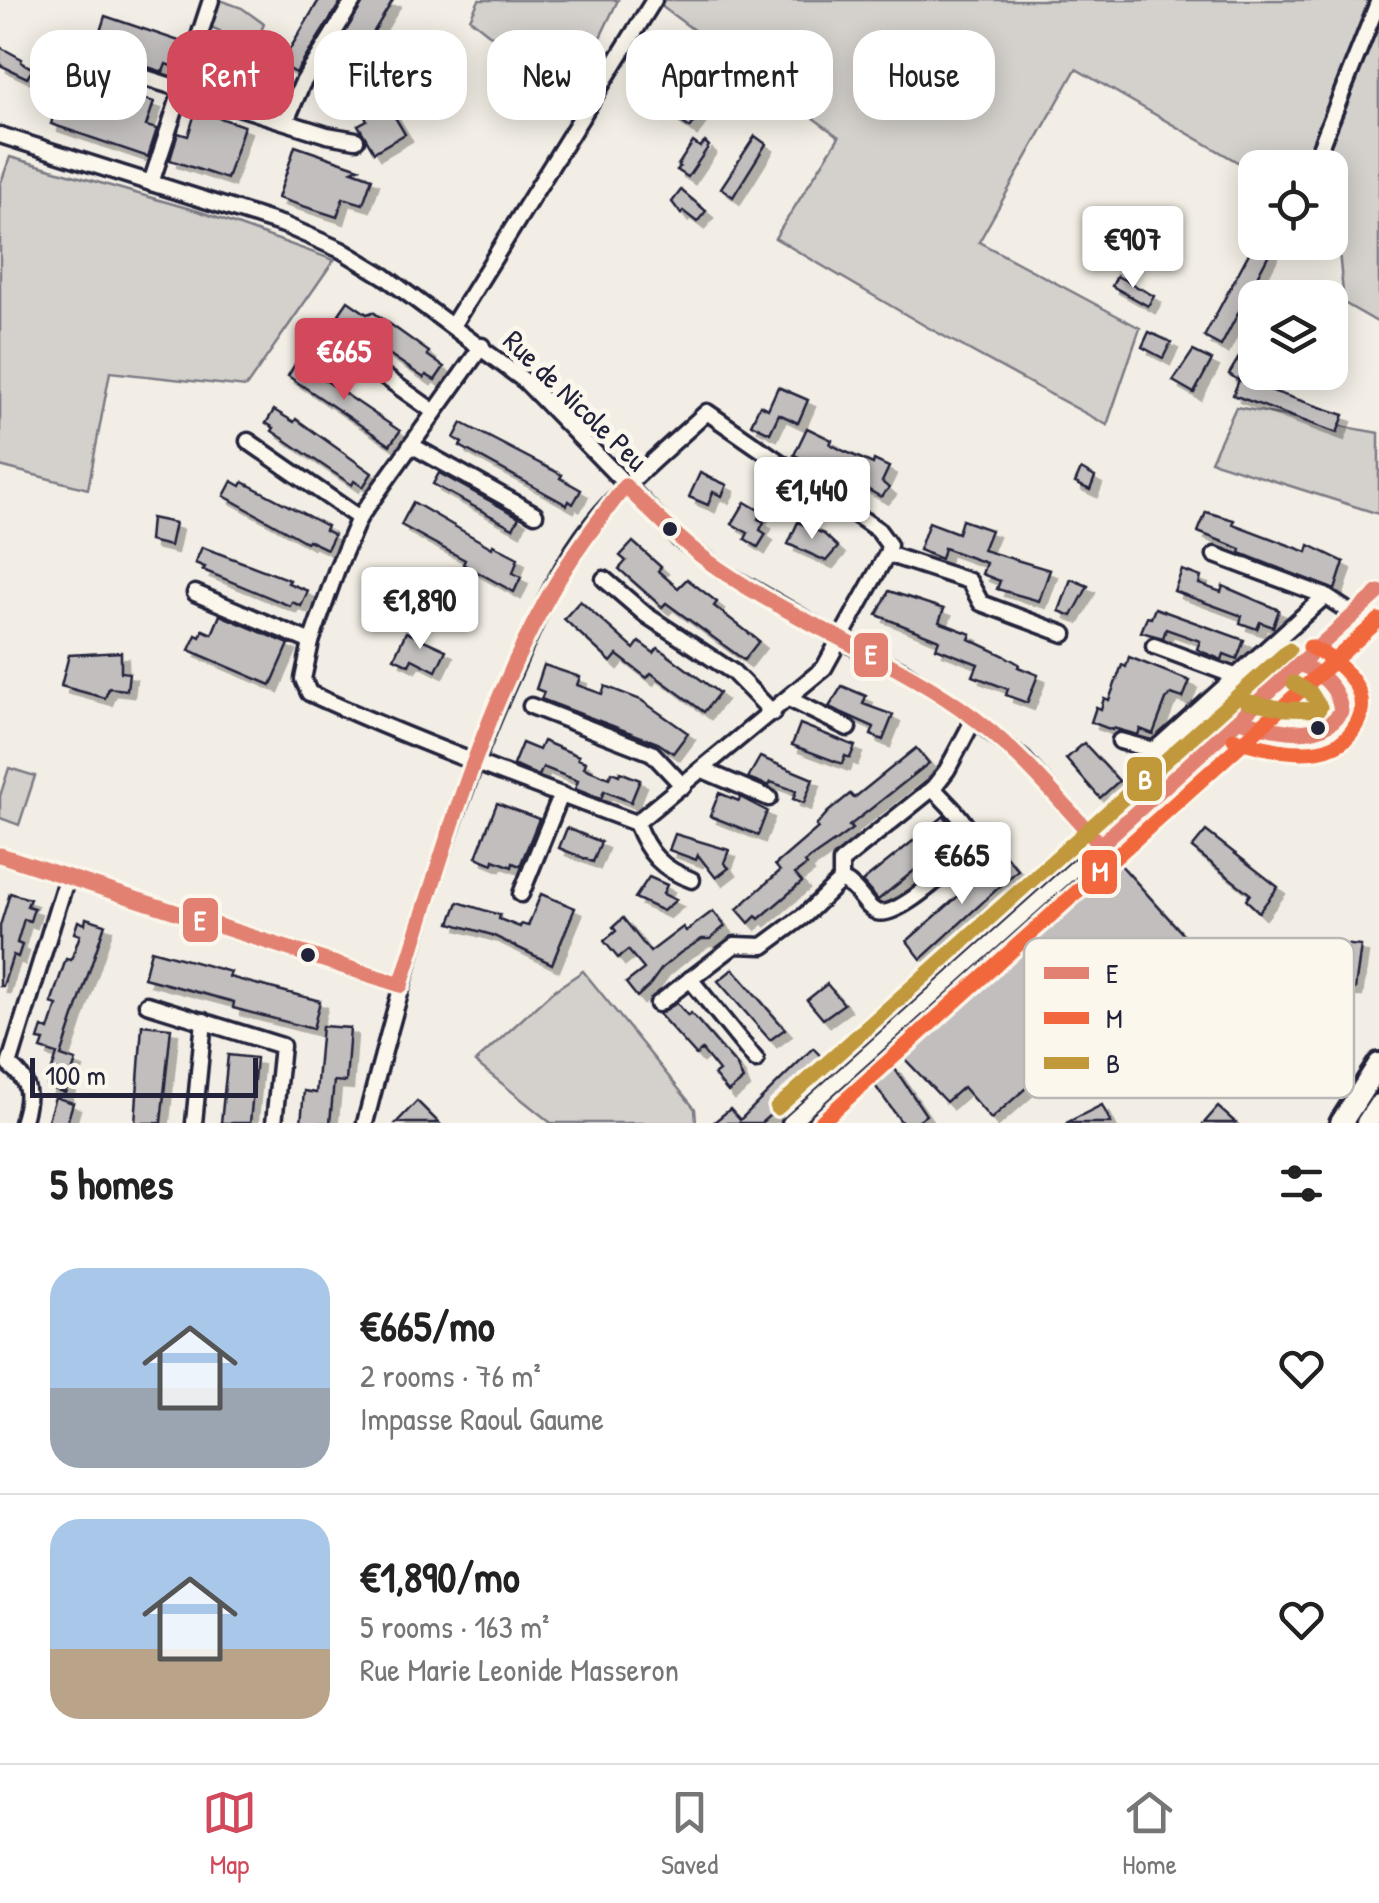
<!DOCTYPE html>
<html lang="en">
<head>
<meta charset="utf-8">
<style>
  body { margin:0; font-family:"Patrick Hand",sans-serif; background:#f6f6f6; color:#222; height:100vh; display:flex; flex-direction:column; font-size:38px; white-space:nowrap }
  * { box-sizing:border-box; margin:0 }
  p { font-size:32px; color:#767676 }
  .icon { flex:none; width:55px; height:55px; fill:none; stroke:currentColor; stroke-width:2; stroke-linecap:round; stroke-linejoin:round }
  .map { position:relative; height:1123px; overflow:hidden }
  .side { display:flex; flex-direction:column; background:#fff; flex:1 }
  .side>* { flex:none }
  .banner { position:absolute; left:30px; top:30px; width:1320px; height:90px; display:flex; gap:20px }
  .controls { position:absolute; left:1238px; top:150px; display:grid; gap:20px }
  .controls a { display:grid; place-items:center; width:110px; height:110px; border-radius:20px; background:#fff; box-shadow:0 5px 25px #0003; font-size:50px }
  .scale { position:absolute; left:30px; bottom:25px; width:228px; box-sizing:border-box; padding-left:10px; border:5px solid #22223b; border-top:0; font-size:28px; line-height:35px; white-space:nowrap; color:#22223b; -webkit-text-stroke:8px #fbf7ec; paint-order:stroke }
  .price { position:absolute; translate:-50% -85px; padding:0 22px; border-radius:10px; background:#fff; color:#222; font-size:32px; line-height:65px; filter:drop-shadow(0 2px 5px #0008) }
  .price::after { content:''; position:absolute; left:50%; top:60px; width:30px; height:22px; margin-left:-15px; background:inherit; clip-path:polygon(0 0,100% 0,50% 100%) }
  .price.selected { background:#d1495b; color:#fff }
  ul { padding:0; list-style:none }
  li { display:flex; align-items:center; gap:30px; height:250px; padding:0 50px }
  li+li { border-top:2px solid #e0e0e0 }
  li span { display:grid; place-items:center; flex:none; width:280px; height:200px; border-radius:30px; color:#555 }
  li>.icon { margin-inline-start:auto }
  span .icon { width:120px; height:120px; fill:#fffc; stroke-width:1 }
  li b { font-size:42px }
  h2 { display:flex; justify-content:space-between; align-items:center; height:120px; padding:0 50px; font-size:42px }
  .chip { padding:0 35px; border-radius:30px; background:#fff; box-shadow:0 5px 25px #0003; font-size:35px; line-height:90px }
  .chip.selected { background:#d1495b; color:#fff }
  .menu { display:flex; justify-content:space-around; align-items:center; height:140px; border-top:2px solid #e0e0e0; background:#fff; font-size:28px; color:#767676 }
  .menu a { display:grid; justify-items:center; gap:5px }
  .menu .selected { color:#d1495b }
  .map>svg:first-child { display:block }
  .green { fill:#d4d1cc; stroke:#7b7a84; stroke-width:2.5 }
  .building { fill:#c2bebe; stroke:#22223b; stroke-width:2.5; filter:url(#shadow) }
  .lines { fill:none; stroke-linecap:round; stroke-linejoin:round }
  .minor-casing { stroke:#22223b; stroke-width:21 }
  .primary-casing { stroke:#22223b; stroke-width:28 }
  .minor { stroke:#fbf7ec; stroke-width:14 }
  .primary { stroke:#fbf7ec; stroke-width:20 }
  .bus-1-casing { stroke:#fbf7ec; stroke-width:22 }
  .bus-2-casing { stroke:#fbf7ec; stroke-width:22 }
  .bus-3-casing { stroke:#fbf7ec; stroke-width:22 }
  .bus-1 { stroke:#e28171; stroke-width:15 }
  .bus-2 { stroke:#f2673d; stroke-width:15 }
  .bus-3 { stroke:#c1983a; stroke-width:15 }
  .bus-dot { fill:#22223b; stroke:#fbf7ec; stroke-width:4 }
  .labels { text-anchor:middle; dominant-baseline:central; stroke-width:10; stroke-linejoin:round; paint-order:stroke }
  .street-label { font-size:30px; fill:#22223b; stroke:#fbf7ec }
  .key { fill:#fbf7ec; stroke:#bab7b7; stroke-width:2.5 }
  .key-label { font-size:28px; fill:#22223b }
  .line-badge { stroke:#fbf7ec; stroke-width:4 }
  .badge-label { font-size:28px; text-anchor:middle; font-weight:bold; fill:#fff }
</style>
</head>
<body>
<div class="map">
<svg width="1379" height="1123" viewBox="0 0 1379 1123">
  <defs>
    <filter id="shadow"><feDropShadow dx="7" dy="7" stdDeviation="0" flood-color="#0004"/></filter>
  </defs>
  <rect width="100%" height="100%" fill="#f2eee5"/>
  <filter id="ink" filterUnits="userSpaceOnUse"><feTurbulence type="fractalNoise" baseFrequency=".01" numOctaves="2"/><feDisplacementMap in="SourceGraphic" scale="20" xChannelSelector="R" yChannelSelector="G"/><feConvolveMatrix kernelMatrix="1 2 1 2 8 2 1 2 1" color-interpolation-filters="sRGB"/></filter>
  <g filter="url(#ink)">
    <!-- green -->
    <g class="green">
      <polygon points="220,0 242,8 264,24 255,45 271,74 279,101 273,105 194,78 199,62 210,65 220,31 211,27"/>
      <polygon points="479,0 618,0 571,98 470,19"/>
      <polygon points="653,0 1379,0 1379,323 1344,303 1337,231 1330,225 1330,168 1255,168 1255,172 1076,69 979,242 1140,328 1107,425 927,327 775,238 839,137"/>
      <polygon points="10,157 201,212 334,260 246,387 110,372 88,489 0,466 0,185"/>
      <polygon points="1236,407 1379,433 1379,514 1211,461"/>
      <polygon points="9,768 35,776 19,825 0,818 0,796"/>
      <polygon points="583,971 695,1109 696,1123 551,1123 475,1062 552,992"/>
    </g>
    <!-- building -->
    <g class="building">
      <polygon points="319,0 342,0 296,73 281,64"/>
      <polygon points="364,0 393,0 334,97 314,84"/>
      <polygon points="105,16 185,43 177,68 166,64 163,72 94,50"/>
      <polygon points="663,44 674,52 659,76 647,67"/>
      <polygon points="0,47 22,59 21,62 33,69 27,78 0,65"/>
      <polygon points="67,73 154,102 146,126 157,129 148,157 51,124"/>
      <polygon points="673,91 703,110 690,128 661,108"/>
      <polygon points="383,97 405,134 374,152 358,125 367,120 362,110"/>
      <polygon points="196,110 244,126 227,179 170,160 178,133 188,136"/>
      <polygon points="755,136 766,144 733,197 721,188"/>
      <polygon points="693,142 700,147 705,142 709,146 688,177 677,170 680,167 678,165"/>
      <polygon points="295,146 359,168 352,171 372,178 363,204 343,198 337,217 278,198"/>
      <polygon points="681,190 706,211 697,222 683,211 681,214 672,202"/>
      <polygon points="1255,242 1271,250 1221,346 1204,337"/>
      <polygon points="1117,276 1154,296 1148,306 1112,286"/>
      <polygon points="348,301 367,314 373,312 429,352 427,355 444,367 435,380 426,375 424,378 345,324 347,320 339,314"/>
      <polygon points="1255,330 1255,352 1238,380 1229,374"/>
      <polygon points="1149,332 1171,342 1163,358 1142,347"/>
      <polygon points="1193,351 1212,360 1194,393 1173,381"/>
      <polygon points="297,361 400,431 390,445 288,376"/>
      <polygon points="1239,380 1344,415 1337,433 1233,395"/>
      <polygon points="778,387 808,400 798,423 779,414 770,433 751,424 760,405 768,409"/>
      <polygon points="274,410 294,422 296,419 372,473 363,487 354,481 352,485 272,431 274,428 266,423"/>
      <polygon points="462,423 562,475 560,478 581,490 573,504 569,501 567,505 460,446 462,443 454,438"/>
      <polygon points="807,428 832,440 830,444 844,451 873,464 874,460 889,467 882,482 889,488 881,497 860,485 856,492 838,484 843,472 810,458 809,462 794,455"/>
      <polygon points="1081,469 1095,477 1090,490 1075,483"/>
      <polygon points="439,473 519,517 513,528 433,484"/>
      <polygon points="700,473 727,485 722,496 713,492 708,505 689,497"/>
      <polygon points="232,481 241,486 243,482 327,526 325,530 334,535 327,549 308,540 306,542 224,496"/>
      <polygon points="413,502 492,548 493,545 518,558 513,573 521,577 514,592 463,564 465,560 401,525"/>
      <polygon points="745,502 762,512 758,519 764,522 760,530 766,534 758,547 745,539 748,533 732,524"/>
      <polygon points="1206,512 1234,520 1233,524 1307,552 1309,545 1344,562 1335,590 1240,553 1241,549 1198,532"/>
      <polygon points="151,518 175,523 170,546 149,541"/>
      <polygon points="962,520 991,530 983,550 1050,570 1039,601 997,589 1000,581 982,574 986,563 944,548 941,559 919,550 929,522 958,533"/>
      <polygon points="798,522 824,534 838,547 826,561 788,544"/>
      <polygon points="633,542 661,567 658,571 678,588 687,579 717,602 714,606 759,641 744,660 666,603 662,607 619,569 626,561 620,556"/>
      <polygon points="202,547 290,580 288,583 308,591 301,606 292,602 290,606 203,570 205,567 195,563"/>
      <polygon points="1182,570 1201,577 1199,584 1221,592 1223,586 1279,610 1273,627 1260,622 1257,629 1240,623 1242,616 1174,591"/>
      <polygon points="1071,579 1088,586 1072,616 1059,611"/>
      <polygon points="889,591 944,609 939,622 971,634 969,639 1005,656 1019,664 1018,667 1038,675 1027,703 1006,695 1008,689 973,676 978,664 936,648 939,640 877,615"/>
      <polygon points="580,601 634,649 639,642 654,653 658,648 719,693 704,712 651,673 647,678 617,655 611,662 564,619"/>
      <polygon points="1155,608 1244,640 1237,659 1224,654 1222,660 1205,653 1197,649 1200,641 1166,629 1163,638 1141,632 1147,617 1151,618"/>
      <polygon points="220,615 289,644 271,685 189,650 196,635 200,637 203,630 212,634"/>
      <polygon points="406,632 446,650 436,671 412,659 409,665 394,658"/>
      <polygon points="121,652 121,672 129,673 127,690 109,688 105,698 61,686 69,655"/>
      <polygon points="1129,657 1190,681 1183,698 1171,694 1166,700 1153,734 1140,729 1138,735 1113,728 1112,730 1091,722 1096,707 1101,709 1104,698 1109,700 1122,665 1126,667"/>
      <polygon points="544,665 580,677 577,685 602,694 605,686 641,700 688,733 673,753 658,743 541,699 544,692 536,689"/>
      <polygon points="842,686 866,696 863,704 893,715 883,740 871,735 874,727 829,707"/>
      <polygon points="800,724 855,746 850,758 845,756 842,764 792,745"/>
      <polygon points="543,741 579,756 578,759 586,762 584,768 609,778 612,772 619,775 620,772 640,780 631,802 604,791 601,799 575,789 578,781 543,767 539,776 513,765 522,743 539,750"/>
      <polygon points="1084,743 1119,781 1100,798 1066,759"/>
      <polygon points="916,748 929,763 849,826 852,829 837,840 805,862 807,865 795,874 802,882 759,919 756,916 749,923 737,909 780,871 775,865 818,828 816,826 828,812 850,794 854,798"/>
      <polygon points="760,757 813,779 804,803 793,799 796,791 771,782 769,786 748,778"/>
      <polygon points="719,793 739,801 740,797 767,811 758,835 710,816"/>
      <polygon points="497,803 539,819 520,866 513,863 512,867 494,860 493,864 476,857"/>
      <polygon points="944,816 958,835 878,900 862,882"/>
      <polygon points="567,828 601,842 593,862 559,848"/>
      <polygon points="1206,831 1278,887 1259,912 1246,900 1250,894 1192,848"/>
      <polygon points="675,834 729,850 724,863 729,868 716,878 698,855 696,860 669,850"/>
      <polygon points="1005,855 1018,870 921,959 907,941"/>
      <polygon points="1119,863 1190,942 1123,1003 1092,968 1083,976 1074,965 1037,999 1078,1042 991,1119 963,1087 946,1102 903,1057"/>
      <polygon points="649,877 667,885 663,894 676,900 663,911 635,898"/>
      <polygon points="10,893 30,899 27,906 34,908 30,921 24,919 17,943 22,945 18,957 13,955 3,986 0,986 0,926"/>
      <polygon points="541,894 575,908 552,964 492,935 450,923 458,902 500,915 499,919 520,927 521,924 528,926"/>
      <polygon points="713,911 725,926 710,939 702,939 680,953 662,968 649,986 637,997 626,983 644,969 628,950 618,958 604,941 616,931 613,927 623,918 650,952 683,927 686,931"/>
      <polygon points="86,918 105,924 61,1056 76,1061 65,1093 47,1086 57,1054 41,1049 44,1041 38,1040 42,1027 49,1030 57,1005 51,1003 66,959 71,960 80,935 74,933 78,921 85,924"/>
      <polygon points="1321,942 1361,946 1355,989 1323,989 1323,984 1316,983"/>
      <polygon points="151,950 231,972 229,977 320,1001 313,1029 233,1008 234,1002 144,978"/>
      <polygon points="733,969 785,1029 770,1040 718,981"/>
      <polygon points="827,984 844,1004 823,1019 807,1000"/>
      <polygon points="677,1003 688,1016 691,1013 737,1066 743,1080 728,1092 714,1075 719,1071 702,1050 696,1055 659,1014"/>
      <polygon points="142,1025 171,1028 161,1123 135,1123"/>
      <polygon points="322,1026 350,1028 346,1082 334,1081 330,1123 301,1123 304,1091 316,1093"/>
      <polygon points="813,1048 828,1064 761,1123 713,1123 730,1109 740,1120"/>
      <polygon points="228,1055 256,1058 250,1123 221,1123"/>
      <polygon points="893,1066 926,1115 915,1123 902,1123 871,1080"/>
      <polygon points="55,1097 73,1103 67,1123 47,1123"/>
      <polygon points="417,1101 439,1123 396,1123"/>
      <polygon points="1102,1105 1111,1123 1066,1123"/>
      <polygon points="1218,1107 1236,1123 1204,1123"/>
    </g>
    <g class="lines">
      <defs>
        <g id="minor">
          <polyline points="76,56 327,135 356,140"/>
          <polyline points="286,121 302,84 354,0"/>
          <polyline points="0,135 284,225 341,250 384,276 525,381 678,538 723,572 841,640 903,671 962,709 1023,759 1100,845"/>
          <polyline points="1312,168 1379,0"/>
          <polyline points="151,183 211,0"/>
          <polyline points="452,326 654,0"/>
          <polyline points="322,332 433,411"/>
          <polyline points="248,441 359,518"/>
          <polyline points="411,445 535,514"/>
          <polyline points="887,554 969,581 981,603 1064,634"/>
          <polyline points="1215,555 1325,596 1354,615"/>
          <polyline points="604,579 646,615 733,672 773,713"/>
          <polyline points="195,593 311,642"/>
          <polyline points="1154,646 1235,676"/>
          <polyline points="789,699 848,728"/>
          <polyline points="531,706 652,753 683,786"/>
          <polyline points="1120,741 1153,750 1160,745 1325,596"/>
          <polyline points="1160,745 1180,773"/>
          <polyline points="703,770 769,798"/>
          <path d="M636,823c12,31 26,46 56,57"/>
          <polyline points="0,855 401,985"/>
          <path d="M841,880c19,8 23,27 36,32 21,7 75,-46 93,-60 8,-25 -22,-46 -37,-64"/>
          <polyline points="521,894 561,795"/>
          <polyline points="690,979 756,1060"/>
          <polyline points="147,1004 282,1046 274,1123"/>
          <polyline points="658,1004 735,945 763,946 805,915 841,880 841,862 933,788 947,770 974,719"/>
          <path d="M22,1123c8,-25 10,-41 -13,-58l58,-188"/>
          <polyline points="194,1123 204,1021"/>
          <path d="M365,1123c41,-159 86,-318 155,-467 21,-46 41,-93 73,-133 33,-41 75,-75 114,-111l171,118 11,15 -2,9 -63,114 -188,155c-110,-41 -220,-81 -327,-130l-6,-14 8,-37 26,-73 22,-51 123,-172"/>
          <polyline points="790,1123 1302,665 1379,592"/>
        </g>
        <g id="primary">
          <polyline points="1341,1123 1379,1064"/>
          <polyline points="1367,1123 1379,1105"/>
        </g>
      </defs>
      <!-- minor casing -->
      <use href="#minor" class="minor-casing"/>
      <!-- primary casing -->
      <use href="#primary" class="primary-casing"/>
      <!-- minor -->
      <use href="#minor" class="minor"/>
      <!-- primary -->
      <use href="#primary" class="primary"/>
      <defs>
        <g id="bus-1">
          <path d="M625,486c31,30 61,61 97,85 75,51 162,84 237,136 55,38 97,89 141,138"/>
          <path d="M1240,720c31,10 81,24 101,-9 -3,-24 -18,-36 -39,-46"/>
          <polyline points="1100,845 1379,592"/>
          <polyline points="0,855 401,985"/>
          <path d="M401,985c41,-131 79,-265 146,-386 22,-40 50,-77 78,-113"/>
        </g>
        <g id="bus-2">
          <path d="M1234,739c28,9 72,20 100,7 10,-4 17,-12 22,-21 20,-34 -19,-66 -46,-78"/>
          <polyline points="820,1123 1379,620"/>
        </g>
        <g id="bus-3">
          <polyline points="1246,701 1285,709 1318,710 1320,707 1311,693 1294,683"/>
          <polyline points="777,1108 1289,650"/>
        </g>
      </defs>
      <!-- bus-1 casing -->
      <use href="#bus-1" class="bus-1-casing"/>
      <!-- bus-2 casing -->
      <use href="#bus-2" class="bus-2-casing"/>
      <!-- bus-3 casing -->
      <use href="#bus-3" class="bus-3-casing"/>
      <!-- bus-1 -->
      <use href="#bus-1" class="bus-1"/>
      <!-- bus-2 -->
      <use href="#bus-2" class="bus-2"/>
      <!-- bus-3 -->
      <use href="#bus-3" class="bus-3"/>
    </g>
  </g>
  <!-- markers -->
  <g class="bus-dot">
    <circle cx="670" cy="529" r="9"/>
    <circle cx="1318" cy="728" r="9"/>
    <circle cx="308" cy="955" r="9"/>
  </g>
  <g class="labels">
    <!-- street labels -->
    <g class="street-label">
      <text transform="translate(576 400) rotate(44)">Rue de Nicole Peu</text>
    </g>
  </g>
  <!-- legend -->
  <rect x="1024" y="938" width="330" height="160" rx="15" class="key"/>
  <rect x="1044" y="967" width="45" height="12" fill="#e28171"/>
  <rect x="1044" y="1012" width="45" height="12" fill="#f2673d"/>
  <rect x="1044" y="1057" width="45" height="12" fill="#c1983a"/>
  <g class="key-label">
    <text x="1106" y="983">E</text>
    <text x="1106" y="1028">M</text>
    <text x="1106" y="1073">B</text>
  </g>
  <g class="line-badge">
    <rect x="852" y="631" width="38" height="48" rx="10" fill="#e28171"/>
    <rect x="1125" y="755" width="39" height="48" rx="10" fill="#c1983a"/>
    <rect x="1080" y="848" width="39" height="48" rx="10" fill="#f2673d"/>
    <rect x="181" y="896" width="39" height="48" rx="10" fill="#e28171"/>
  </g>
  <g class="badge-label">
    <text x="871" y="664">E</text>
    <text x="1145" y="789">B</text>
    <text x="1100" y="881">M</text>
    <text x="200" y="930">E</text>
  </g>
</svg>
<div class="controls">
<a><svg class="icon" aria-label="locate" viewBox="0 0 24 24"><circle cx="12" cy="12" r="6"/><path d="M12 2v4M12 18v4M2 12h4M18 12h4"/></svg></a>
<a><svg class="icon" aria-label="layers" viewBox="0 0 24 24"><path d="M12 4l9 5-9 5-9-5zM3 14l9 5 9-5"/></svg></a>
</div>
<div class="scale">100 m</div>
<b class="price" style="left:1133px;top:291px">€907</b>
<b class="price selected" style="left:344px;top:403px">€665</b>
<b class="price" style="left:812px;top:542px">€1,440</b>
<b class="price" style="left:420px;top:652px">€1,890</b>
<b class="price" style="left:962px;top:907px">€665</b>
<div class="banner">
<a class="chip">Buy</a>
<a class="chip selected">Rent</a>
<a class="chip">Filters</a>
<a class="chip">New</a>
<a class="chip">Apartment</a>
<a class="chip">House</a>
</div>
</div>
<section class="side">
<h2>5 homes<svg class="icon" aria-label="filters" viewBox="0 0 24 24"><path d="M4 7h16M4 17h16"/><circle cx="9" cy="7" r="2"/><circle cx="15" cy="17" r="2"/></svg></h2>
<ul>
<li><span style="background:linear-gradient(#a9c7e8 60%,#9aa5b1 0)"><svg class="icon" aria-label="home" viewBox="0 0 24 24"><path d="M3 11l9-7 9 7M6 9v11h12V9"/></svg></span><div><b>€665/mo</b><p>2 rooms · 76 m²</p><p>Impasse Raoul Gaume</p></div><svg class="icon" aria-label="heart" viewBox="0 0 24 24"><path d="M12 20l-8-8c-3-5 5-10 8-4 3-6 11-1 8 4z"/></svg></li>
<li><span style="background:linear-gradient(#a9c7e8 65%,#b9a48a 0)"><svg class="icon" aria-label="home" viewBox="0 0 24 24"><path d="M3 11l9-7 9 7M6 9v11h12V9"/></svg></span><div><b>€1,890/mo</b><p>5 rooms · 163 m²</p><p>Rue Marie Leonide Masseron</p></div><svg class="icon" aria-label="heart" viewBox="0 0 24 24"><path d="M12 20l-8-8c-3-5 5-10 8-4 3-6 11-1 8 4z"/></svg></li>
</ul>
</section>
<nav class="menu">
<a class="selected"><svg class="icon" aria-label="map" viewBox="0 0 24 24"><path d="M3 6l6-2 6 2 6-2v14l-6 2-6-2-6 2zM9 4v14M15 6v14"/></svg>Map</a>
<a><svg class="icon" aria-label="saved" viewBox="0 0 24 24"><path d="M7 4h10v16l-5-4-5 4z"/></svg>Saved</a>
<a><svg class="icon" aria-label="home" viewBox="0 0 24 24"><path d="M3 11l9-7 9 7M6 9v11h12V9"/></svg>Home</a>
</nav>
</body>
</html>
